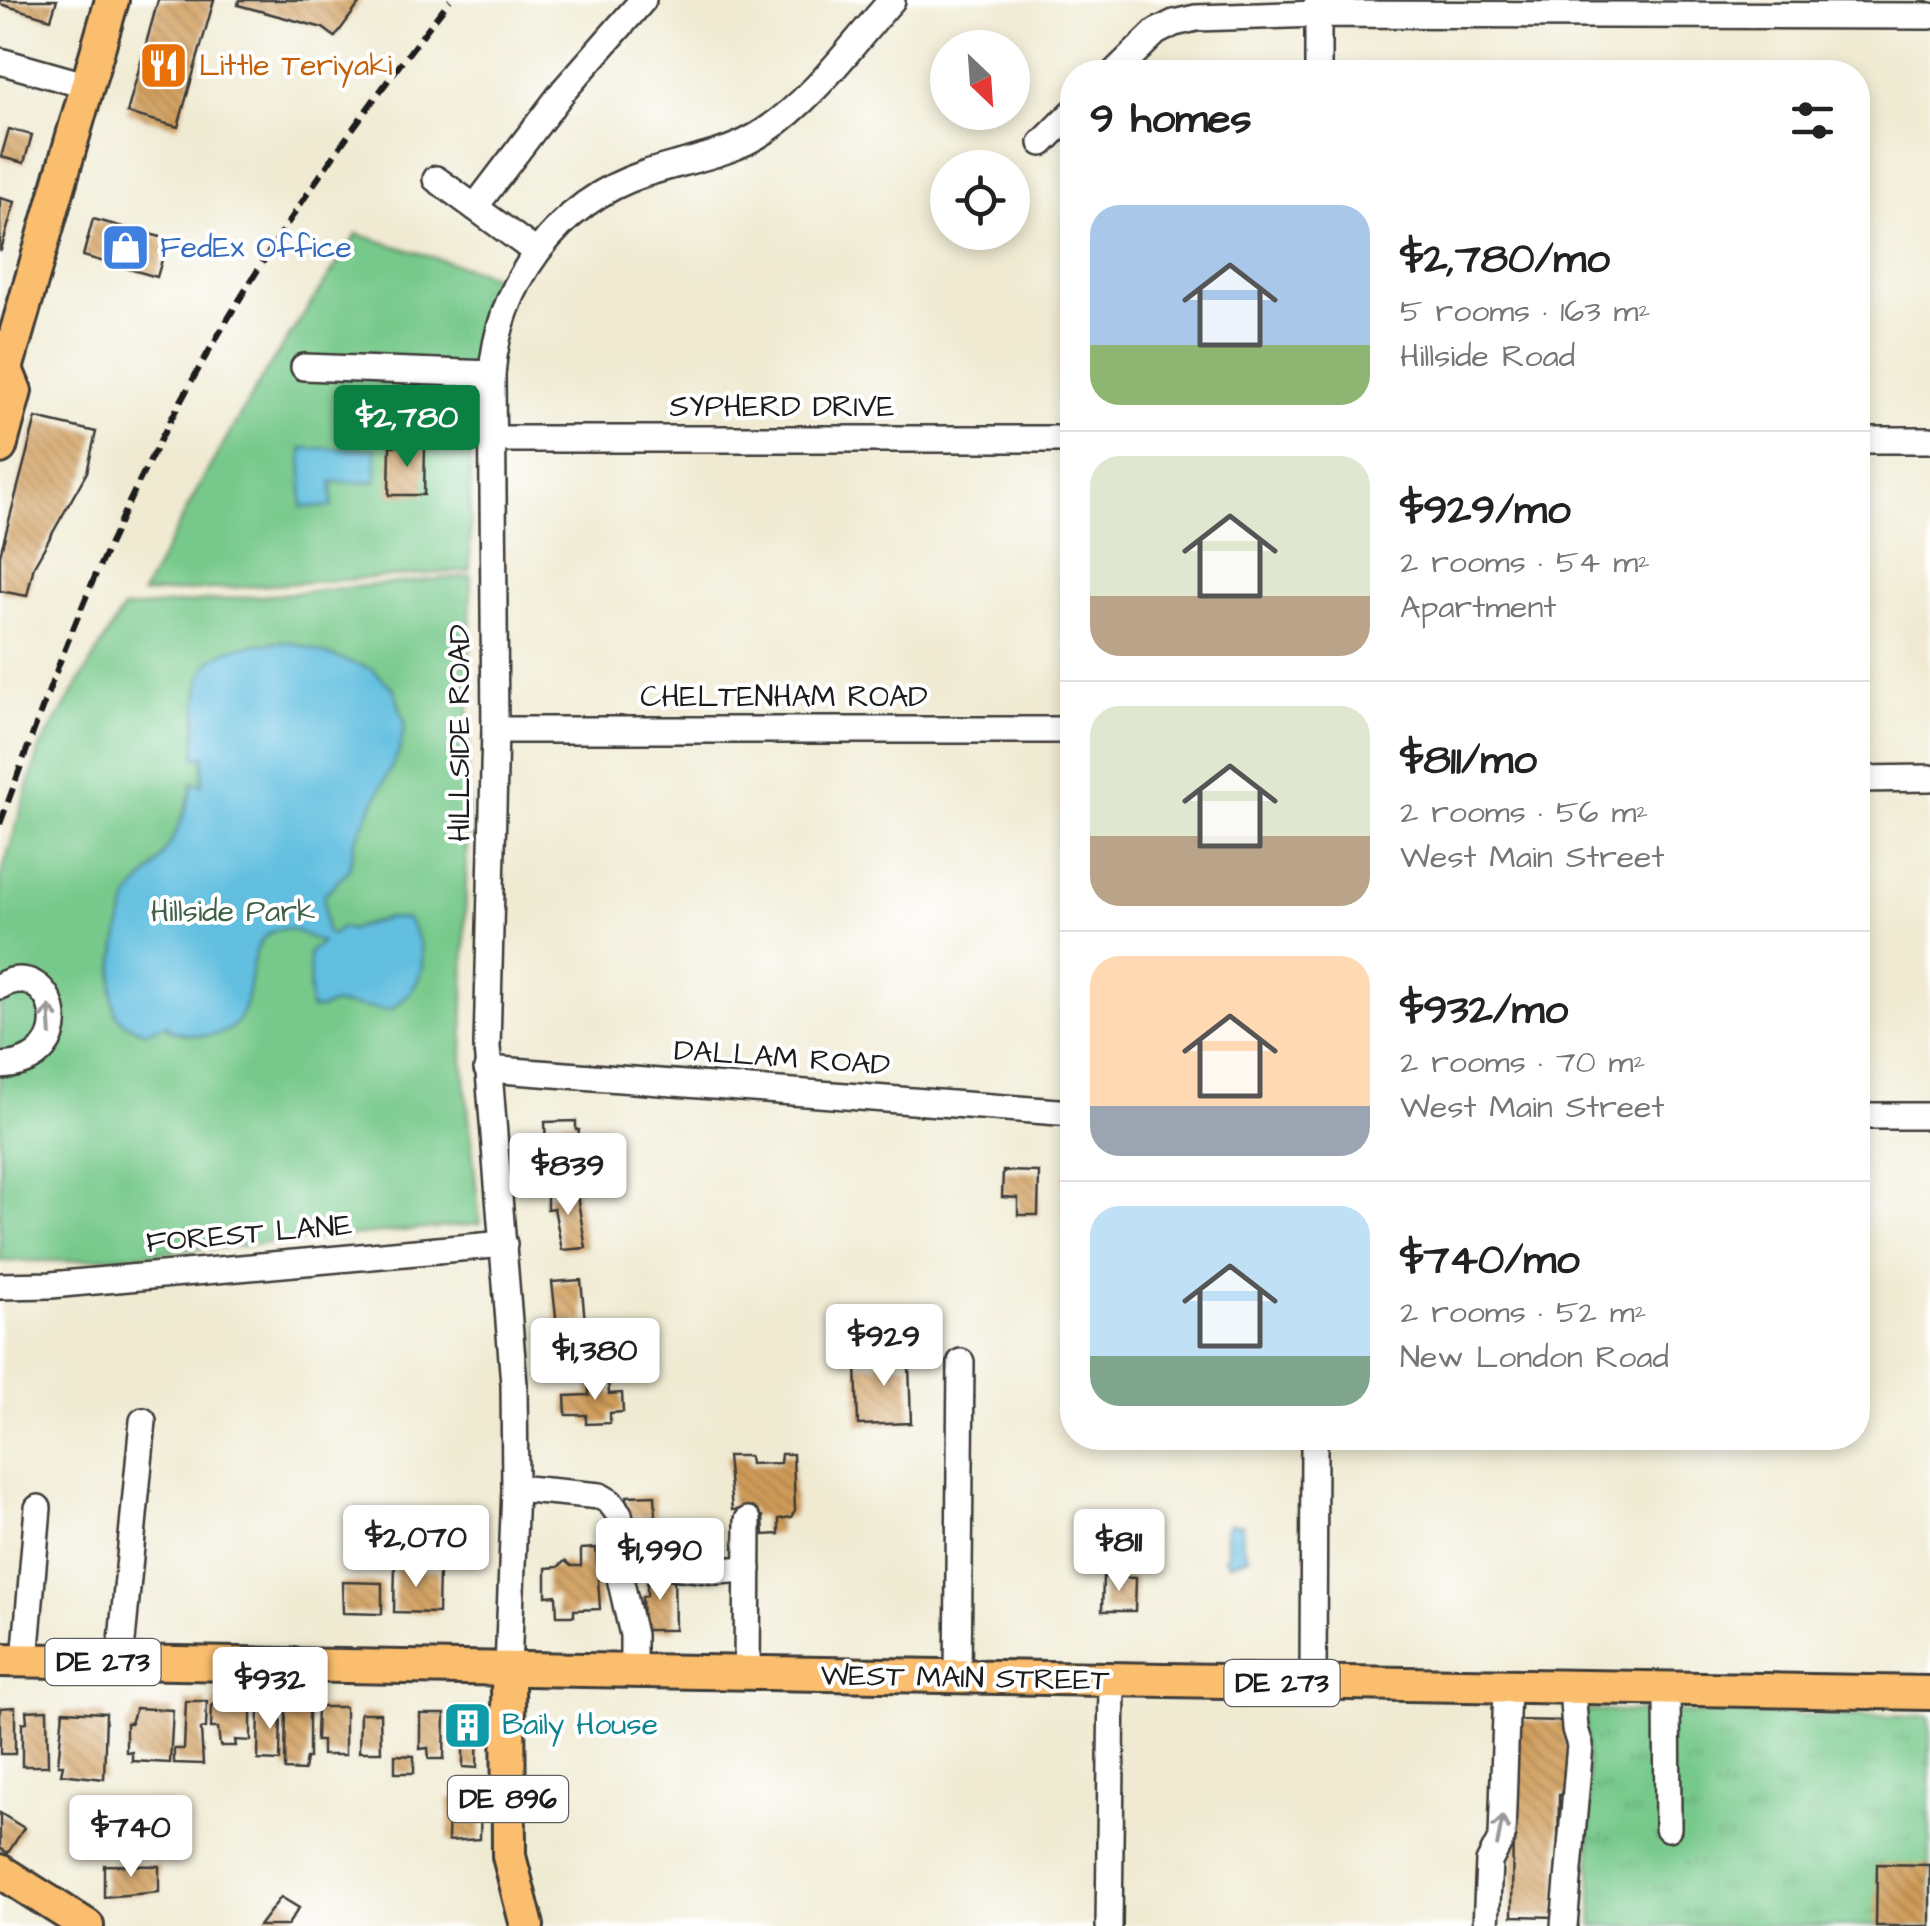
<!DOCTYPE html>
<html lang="en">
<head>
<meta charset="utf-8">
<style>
  body { margin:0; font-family:"Architects Daughter",sans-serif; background:#f6f6f6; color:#222; height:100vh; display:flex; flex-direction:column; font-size:38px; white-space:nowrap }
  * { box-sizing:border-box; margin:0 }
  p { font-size:32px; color:#767676 }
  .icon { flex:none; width:55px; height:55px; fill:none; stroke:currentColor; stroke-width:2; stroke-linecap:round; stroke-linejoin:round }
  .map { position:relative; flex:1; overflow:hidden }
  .details { position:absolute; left:1060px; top:60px; width:810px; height:1390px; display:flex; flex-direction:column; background:#fff; border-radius:40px; box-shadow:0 5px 15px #0003 }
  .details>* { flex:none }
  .needle { width:65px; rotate:155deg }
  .fabs { position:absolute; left:930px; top:30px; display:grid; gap:20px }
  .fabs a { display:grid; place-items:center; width:100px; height:100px; border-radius:50%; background:#fff; box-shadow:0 5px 15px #0003; font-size:50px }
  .price { position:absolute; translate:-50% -85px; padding:0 22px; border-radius:10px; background:#fff; color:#222; font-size:32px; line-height:65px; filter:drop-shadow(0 2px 5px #0008) }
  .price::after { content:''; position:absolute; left:50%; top:60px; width:30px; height:22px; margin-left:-15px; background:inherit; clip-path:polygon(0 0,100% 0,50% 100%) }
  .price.on { background:#0b8043; color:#fff }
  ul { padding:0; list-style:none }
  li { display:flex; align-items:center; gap:30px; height:250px; padding:0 30px }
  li+li { border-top:2px solid #e0e0e0 }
  li span { display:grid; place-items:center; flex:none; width:280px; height:200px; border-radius:30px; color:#555 }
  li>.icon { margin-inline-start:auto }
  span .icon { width:120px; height:120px; fill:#fffc; stroke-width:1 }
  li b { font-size:42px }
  h2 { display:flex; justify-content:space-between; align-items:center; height:120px; padding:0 30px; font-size:42px }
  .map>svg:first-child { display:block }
  .grass { fill:url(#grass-tufts); stroke:#4a7254; stroke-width:2.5 }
  .park { fill:#77c98b; stroke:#4a7254; stroke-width:2.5 }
  .water { fill:#62bfe0; stroke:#3f6e7e; stroke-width:2.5 }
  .building { fill:url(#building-back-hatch) }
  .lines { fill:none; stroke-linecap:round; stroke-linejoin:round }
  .minor-casing { stroke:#3c3b37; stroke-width:30 }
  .major-casing { stroke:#3c3b37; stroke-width:38 }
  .minor { stroke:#fff; stroke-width:25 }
  .major { stroke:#fbbe6e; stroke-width:32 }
  .rail { stroke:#1c1c1c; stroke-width:6; stroke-dasharray:15 8; stroke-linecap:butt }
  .oneway { stroke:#999 }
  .labels { text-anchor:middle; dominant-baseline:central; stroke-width:8; stroke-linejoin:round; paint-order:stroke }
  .shield { fill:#fff; stroke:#606060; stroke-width:2.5 }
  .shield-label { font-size:28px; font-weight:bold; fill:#1c1c1c }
  .food-label { font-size:30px; fill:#c56008; stroke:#fff; text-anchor:start }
  .shop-label { font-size:30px; fill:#366cbe; stroke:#fff; text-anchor:start }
  .street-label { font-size:30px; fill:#1c1c1c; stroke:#fff }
  .park-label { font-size:30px; fill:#406148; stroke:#fff }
  .culture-label { font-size:30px; fill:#0d838f; stroke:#fff; text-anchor:start }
</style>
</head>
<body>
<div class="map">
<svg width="1930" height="1926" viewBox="0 0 1930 1926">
  <defs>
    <pattern id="grass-tufts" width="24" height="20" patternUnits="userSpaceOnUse" patternTransform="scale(2.5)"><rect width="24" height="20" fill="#77c98b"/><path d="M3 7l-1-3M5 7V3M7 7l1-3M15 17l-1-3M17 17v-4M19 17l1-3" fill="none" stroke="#66ac77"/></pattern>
    <pattern id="building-back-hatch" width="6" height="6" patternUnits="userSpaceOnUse" patternTransform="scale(2.5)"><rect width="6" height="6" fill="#d09c58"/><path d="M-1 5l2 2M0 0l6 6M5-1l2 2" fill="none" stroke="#a87e48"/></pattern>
  </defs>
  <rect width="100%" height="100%" fill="#fff"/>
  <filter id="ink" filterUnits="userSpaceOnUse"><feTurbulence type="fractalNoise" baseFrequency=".01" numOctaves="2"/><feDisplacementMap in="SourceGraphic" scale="20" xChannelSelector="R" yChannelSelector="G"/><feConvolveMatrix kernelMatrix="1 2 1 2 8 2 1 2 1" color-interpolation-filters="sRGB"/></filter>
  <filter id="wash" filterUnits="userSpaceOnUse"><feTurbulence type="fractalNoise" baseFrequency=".0048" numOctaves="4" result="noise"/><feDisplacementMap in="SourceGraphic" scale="40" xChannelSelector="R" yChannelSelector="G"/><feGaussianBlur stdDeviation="2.25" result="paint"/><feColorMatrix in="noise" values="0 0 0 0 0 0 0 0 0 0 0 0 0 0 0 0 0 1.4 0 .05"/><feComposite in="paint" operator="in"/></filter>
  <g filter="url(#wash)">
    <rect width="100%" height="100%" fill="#efead1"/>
    <!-- grass -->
    <polygon class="grass" points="1585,1711 1930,1717 1930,1926 1593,1926"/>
    <!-- park -->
    <g class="park">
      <polygon points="357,234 494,276 476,334 471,389 470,571 142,594 204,477 263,376"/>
      <polygon points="471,576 463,1059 480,1224 67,1261 0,1261 0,879 40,748 123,609"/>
    </g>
    <!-- water -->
    <g class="water">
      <polygon points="302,448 376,449 376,482 332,482 332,507 302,507"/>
      <path d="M290,642l82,27 22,20 11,34 -6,29 -44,89 -6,29 -25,25 2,37 6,3 9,-8 8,3 38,-12 20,1c26,37 18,67 -17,91l-58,-6 -11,5h-11l-1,-57 13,-10c-12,-2 -22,-13 -36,-13 -67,1 4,136 -116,101l-4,-6 -20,8c-10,-4 -21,-7 -28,-15 -13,-16 2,-101 12,-120 6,-11 18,-20 25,-30 19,-27 31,-52 38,-85l9,3 2,-29 -9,1c7,-88 -10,-111 95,-115z"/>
      <polygon points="1228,1524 1242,1524 1243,1546 1249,1557 1229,1564 1224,1557 1228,1554 1225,1530"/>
    </g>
    <g id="blocks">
      <!-- building -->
      <g class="building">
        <polygon points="0,0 57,0 51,19 0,4"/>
        <polygon points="158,0 214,0 178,127 127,113"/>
        <polygon points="239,0 362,0 335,37 323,28 238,5"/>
        <polygon points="9,129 32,135 24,163 1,157"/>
        <polygon points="0,198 15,202 1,250 0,250"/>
        <polygon points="93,219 168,239 157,277 83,256"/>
        <polygon points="36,418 96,432 87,472 34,566 27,596 0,591 0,555"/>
        <polygon points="390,446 425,446 424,495 389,495"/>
        <polygon points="576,1121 576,1130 579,1130 577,1147 546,1148 545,1122"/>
        <polygon points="1003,1171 1039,1172 1038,1215 1018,1215 1018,1198 1002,1197"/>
        <polygon points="1065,1173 1072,1173 1072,1213 1064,1213"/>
        <polygon points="575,1184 586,1248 562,1250 554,1208 547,1209 547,1194 565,1194 564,1185"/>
        <polygon points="581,1280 585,1322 557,1325 552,1282"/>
        <polygon points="895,1339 896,1365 909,1364 911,1423 858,1425 856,1365 879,1364 878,1340"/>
        <polygon points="598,1375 608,1379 609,1394 622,1393 623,1412 610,1413 610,1423 586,1424 586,1415 566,1415 565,1396 589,1395 589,1380 598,1380"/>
        <polygon points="781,1454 793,1454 795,1510 791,1517 779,1519 779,1534 764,1535 763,1516 752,1517 751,1509 732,1510 727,1456 749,1456 750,1464 780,1463"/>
        <polygon points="655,1495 656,1517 628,1517 627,1496"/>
        <polygon points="596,1548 600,1609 574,1610 574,1616 557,1616 556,1595 546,1596 546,1568 558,1567 565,1561 571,1566 581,1566 581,1549"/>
        <polygon points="395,1564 419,1564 419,1570 439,1570 438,1613 394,1612"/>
        <polygon points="674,1572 675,1630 643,1630 642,1597 647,1596 647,1583 652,1583 652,1573"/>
        <polygon points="1103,1577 1136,1578 1135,1611 1102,1611"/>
        <polygon points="342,1582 382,1583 382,1614 343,1613"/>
        <polygon points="218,1700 248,1701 248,1707 251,1708 251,1741 235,1740 236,1746 220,1746 218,1728 211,1728 212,1706"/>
        <polygon points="186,1701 207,1701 206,1728 201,1729 203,1764 174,1763 174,1749 184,1749"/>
        <polygon points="259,1704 281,1705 280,1761 258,1760"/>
        <polygon points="286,1704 309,1704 309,1758 306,1758 304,1771 285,1770"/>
        <polygon points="15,1707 15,1754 0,1754 0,1708"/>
        <polygon points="317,1707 345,1707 345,1755 322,1755 322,1741 316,1741"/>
        <polygon points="456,1707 478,1707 477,1768 463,1767 463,1744 455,1744"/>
        <polygon points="136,1708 173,1710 170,1763 132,1761 132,1752 126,1752 126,1723 131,1723"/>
        <polygon points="47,1710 48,1766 22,1766 22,1723 27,1722 26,1711"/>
        <polygon points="63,1711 106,1713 104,1779 61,1774 63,1765 58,1765"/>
        <polygon points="360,1713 380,1713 381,1752 359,1752"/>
        <polygon points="420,1714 445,1714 444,1759 429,1759 428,1748 420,1749"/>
        <polygon points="1514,1720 1567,1721 1567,1748 1574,1749 1574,1795 1559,1795 1557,1917 1512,1916"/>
        <polygon points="395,1755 414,1756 414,1773 395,1773"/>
        <polygon points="481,1797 480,1839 448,1841 449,1798"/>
        <polygon points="0,1813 24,1828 8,1853 0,1848"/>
        <polygon points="104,1823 138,1825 136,1850 102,1848"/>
        <polygon points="1877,1864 1930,1865 1930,1926 1876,1926"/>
        <polygon points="104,1865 159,1866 159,1892 104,1897"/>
        <polygon points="281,1897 299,1908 287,1926 259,1926"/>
      </g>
    </g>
  </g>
  <g filter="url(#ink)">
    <use href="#blocks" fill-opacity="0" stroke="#3c3b37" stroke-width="2.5"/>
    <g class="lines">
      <defs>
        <g id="minor">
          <polyline points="0,61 88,86"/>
          <polyline points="1115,72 1156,32 1174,23 1196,18 1318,14 1930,16"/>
          <polyline points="1318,72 1318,0"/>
          <polyline points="1042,143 1072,113"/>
          <polyline points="436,179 536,252"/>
          <polyline points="475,207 564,90 643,0"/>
          <polyline points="304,367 492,374"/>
          <polyline points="492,439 1072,439"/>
          <polyline points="1858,440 1930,440"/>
          <polyline points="495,730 1072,730"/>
          <polyline points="1858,779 1930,778"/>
          <path d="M0,986c54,-32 86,76 0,80"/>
          <polyline points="487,1069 1072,1113"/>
          <polyline points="1858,1116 1930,1116"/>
          <polyline points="0,1286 51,1285 504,1244"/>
          <polyline points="515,1488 600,1496 610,1502 619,1514 621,1527 620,1578 633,1635 633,1672"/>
          <polyline points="670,1533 672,1566 717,1571 748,1569"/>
          <polyline points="25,1660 38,1508"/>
          <polyline points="120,1662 143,1421"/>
          <path d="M508,1669l7,-181 -1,-104 -27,-337 8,-317 -3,-356c7,-90 65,-171 152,-200 41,-14 84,-18 121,-43 50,-33 87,-87 127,-131"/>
          <polyline points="747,1674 748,1520"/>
          <polyline points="958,1677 961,1362"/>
          <polyline points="1313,1683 1314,1438"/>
          <polyline points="1667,1689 1668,1828"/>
          <polyline points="1109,1926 1112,1680"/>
          <polyline points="1486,1926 1489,1862 1502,1837 1507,1686"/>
          <polyline points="1564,1926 1580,1745 1575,1729 1572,1688"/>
        </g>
        <g id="major">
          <polyline points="0,374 6,369 112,0"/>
          <polyline points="0,447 15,391 6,369"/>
          <polyline points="0,1660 1930,1693"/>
          <polyline points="508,1669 509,1856 527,1926"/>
          <polyline points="0,1871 87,1926"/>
        </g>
      </defs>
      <!-- minor casing -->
      <use href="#minor" class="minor-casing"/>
      <!-- major casing -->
      <use href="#major" class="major-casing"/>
      <!-- minor -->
      <use href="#minor" class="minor"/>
      <!-- major -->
      <use href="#major" class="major"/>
      <!-- rail -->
      <path class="rail" d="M0,824c33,-91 65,-182 105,-270 89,-199 210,-384 345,-554"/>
    </g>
    <!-- one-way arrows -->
    <defs><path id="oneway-shaft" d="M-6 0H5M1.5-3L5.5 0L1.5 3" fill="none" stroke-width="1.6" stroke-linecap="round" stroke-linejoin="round" transform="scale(2.5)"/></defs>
    <g class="oneway">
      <use href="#oneway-shaft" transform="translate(50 1020) rotate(-93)"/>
      <use href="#oneway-shaft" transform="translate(1500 1831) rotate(-79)"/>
    </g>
  </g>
  <!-- icons -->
  <defs>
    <symbol id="restaurant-square" viewBox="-11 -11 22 22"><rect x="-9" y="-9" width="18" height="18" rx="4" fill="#e8710a" stroke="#fff"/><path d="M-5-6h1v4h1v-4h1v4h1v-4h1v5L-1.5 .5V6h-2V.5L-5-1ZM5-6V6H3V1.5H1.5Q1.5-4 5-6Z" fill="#fff"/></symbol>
    <symbol id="shop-square" viewBox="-11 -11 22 22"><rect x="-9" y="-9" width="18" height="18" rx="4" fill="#3f7fe0" stroke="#fff"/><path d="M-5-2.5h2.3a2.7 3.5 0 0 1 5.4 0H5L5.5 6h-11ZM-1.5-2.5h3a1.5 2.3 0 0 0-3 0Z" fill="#fff"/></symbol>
    <symbol id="building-square" viewBox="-11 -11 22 22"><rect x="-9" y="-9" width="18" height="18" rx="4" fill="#0f9aa8" stroke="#fff"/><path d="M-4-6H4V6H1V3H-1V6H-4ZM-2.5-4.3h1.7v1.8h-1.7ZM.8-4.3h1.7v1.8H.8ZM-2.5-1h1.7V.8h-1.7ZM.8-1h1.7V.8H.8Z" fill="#fff"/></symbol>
  </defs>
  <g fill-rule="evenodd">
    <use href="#restaurant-square" x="136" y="38" width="55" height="55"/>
    <use href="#shop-square" x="98" y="220" width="55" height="55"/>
    <use href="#building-square" x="440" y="1698" width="55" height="55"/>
  </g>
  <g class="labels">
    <!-- shield labels -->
    <g class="shield">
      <rect x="45.5" y="1639" width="115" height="46" rx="8"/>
      <rect x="1224.5" y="1660" width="115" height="46" rx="8"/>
      <rect x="448" y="1776" width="120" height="46" rx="8"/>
    </g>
    <g class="shield-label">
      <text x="103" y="1662">DE 273</text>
      <text x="1282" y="1683">DE 273</text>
      <text x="508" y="1799">DE 896</text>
    </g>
    <!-- food labels -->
    <g class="food-label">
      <text x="199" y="66">Little Teriyaki</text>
    </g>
    <!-- shop labels -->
    <g class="shop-label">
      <text x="160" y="248">FedEx Office</text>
    </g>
    <!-- street labels -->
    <g class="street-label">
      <text x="782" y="407">SYPHERD DRIVE</text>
      <text x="784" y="697">CHELTENHAM ROAD</text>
      <text transform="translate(460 733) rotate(-90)">HILLSIDE ROAD</text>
      <text transform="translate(782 1058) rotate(4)">DALLAM ROAD</text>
      <text transform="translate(249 1234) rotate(-5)">FOREST LANE</text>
      <text transform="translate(965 1678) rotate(1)">WEST MAIN STREET</text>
    </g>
    <!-- park labels -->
    <g class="park-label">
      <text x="233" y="912">Hillside Park</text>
    </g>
    <!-- culture labels -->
    <g class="culture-label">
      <text x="502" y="1725">Baily House</text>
    </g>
  </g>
</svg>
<div class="fabs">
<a><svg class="needle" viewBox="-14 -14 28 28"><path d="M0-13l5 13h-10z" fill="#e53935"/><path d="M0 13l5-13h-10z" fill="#767676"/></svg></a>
<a><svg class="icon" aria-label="locate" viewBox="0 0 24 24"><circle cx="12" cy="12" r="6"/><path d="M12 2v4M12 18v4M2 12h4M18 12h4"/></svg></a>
</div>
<b class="price on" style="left:407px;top:470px">$2,780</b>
<b class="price" style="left:568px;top:1218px">$839</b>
<b class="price" style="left:884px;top:1389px">$929</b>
<b class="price" style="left:595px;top:1403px">$1,380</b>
<b class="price" style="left:416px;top:1590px">$2,070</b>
<b class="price" style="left:1119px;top:1594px">$811</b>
<b class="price" style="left:660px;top:1603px">$1,990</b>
<b class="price" style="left:270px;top:1732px">$932</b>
<b class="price" style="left:131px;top:1880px">$740</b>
<section class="details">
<h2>9 homes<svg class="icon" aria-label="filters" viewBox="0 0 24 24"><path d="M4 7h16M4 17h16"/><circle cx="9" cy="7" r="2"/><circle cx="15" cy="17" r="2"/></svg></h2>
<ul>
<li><span style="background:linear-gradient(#a9c7e8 70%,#8fb573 0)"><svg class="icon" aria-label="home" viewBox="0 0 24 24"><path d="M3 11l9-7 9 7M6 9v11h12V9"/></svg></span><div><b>$2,780/mo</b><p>5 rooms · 163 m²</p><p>Hillside Road</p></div></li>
<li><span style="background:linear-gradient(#dfe7d0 70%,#b9a48a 0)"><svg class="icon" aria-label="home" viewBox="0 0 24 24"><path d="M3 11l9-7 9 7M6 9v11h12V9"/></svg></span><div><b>$929/mo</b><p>2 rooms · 54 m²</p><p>Apartment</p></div></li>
<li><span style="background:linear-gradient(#dfe7d0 65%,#b9a48a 0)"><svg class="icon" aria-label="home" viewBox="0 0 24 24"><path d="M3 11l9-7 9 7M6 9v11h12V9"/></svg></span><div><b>$811/mo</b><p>2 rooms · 56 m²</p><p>West Main Street</p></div></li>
<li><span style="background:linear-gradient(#ffd9b3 75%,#9aa5b1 0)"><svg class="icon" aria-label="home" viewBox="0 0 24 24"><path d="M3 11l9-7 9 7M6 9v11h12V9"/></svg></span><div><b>$932/mo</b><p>2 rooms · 70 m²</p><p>West Main Street</p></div></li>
<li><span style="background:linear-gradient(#bfe0f5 75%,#7fa58c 0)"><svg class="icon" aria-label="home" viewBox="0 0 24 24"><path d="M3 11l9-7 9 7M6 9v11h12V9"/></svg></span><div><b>$740/mo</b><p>2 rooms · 52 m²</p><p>New London Road</p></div></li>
</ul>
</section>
</div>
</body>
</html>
